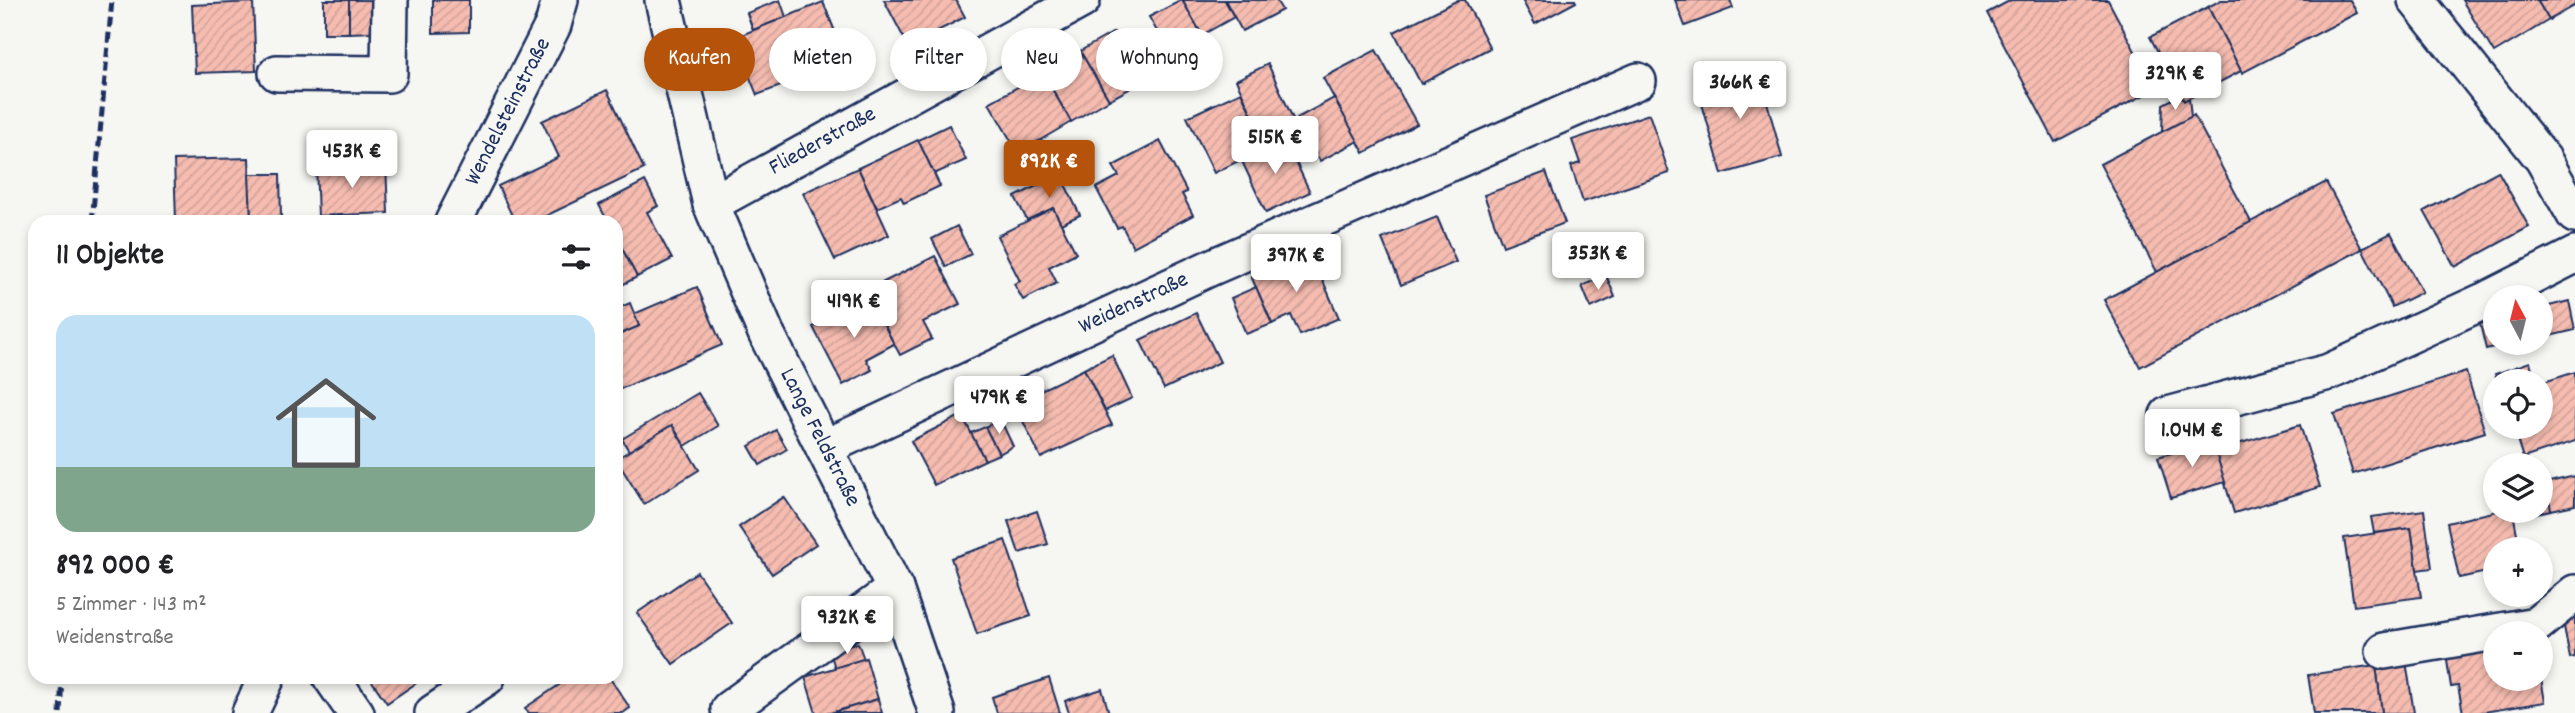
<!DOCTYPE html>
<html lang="de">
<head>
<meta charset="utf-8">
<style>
  body { margin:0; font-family:Dekko,sans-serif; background:#f6f6f6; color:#202124; height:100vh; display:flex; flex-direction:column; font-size:26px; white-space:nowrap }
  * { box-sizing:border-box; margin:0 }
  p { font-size:23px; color:#757577 }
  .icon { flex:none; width:38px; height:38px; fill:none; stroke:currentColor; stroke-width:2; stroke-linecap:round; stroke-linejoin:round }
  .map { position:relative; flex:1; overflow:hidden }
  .sheet { position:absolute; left:28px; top:215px; width:595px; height:469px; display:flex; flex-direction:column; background:#fff; border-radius:21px; box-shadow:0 4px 10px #0003 }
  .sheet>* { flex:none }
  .hud { position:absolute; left:644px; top:28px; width:665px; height:63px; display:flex; gap:14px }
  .needle { width:46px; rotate:353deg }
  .tools { position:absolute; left:2483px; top:285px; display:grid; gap:14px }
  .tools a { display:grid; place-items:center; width:70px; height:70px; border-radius:50%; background:#fff; box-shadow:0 4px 10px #0003; font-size:35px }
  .price { position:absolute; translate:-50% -60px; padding:0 16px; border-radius:7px; background:#fff; color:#222; font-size:23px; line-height:46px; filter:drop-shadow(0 2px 4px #0008) }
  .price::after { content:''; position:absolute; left:50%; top:42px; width:21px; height:16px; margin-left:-10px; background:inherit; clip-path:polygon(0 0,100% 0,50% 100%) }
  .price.active { background:#b45309; color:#fff }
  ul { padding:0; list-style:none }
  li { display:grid; align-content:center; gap:14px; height:371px; padding:0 28px }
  li span { display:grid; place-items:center; height:217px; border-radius:21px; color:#555 }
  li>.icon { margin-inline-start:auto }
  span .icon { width:126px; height:126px; fill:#fffc; stroke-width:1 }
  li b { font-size:30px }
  h2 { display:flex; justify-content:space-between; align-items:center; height:84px; padding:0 28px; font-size:30px }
  .chip { padding:0 24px; border-radius:32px; background:#fff; box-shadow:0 4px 10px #0003; font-size:24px; line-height:63px }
  .chip.active { background:#b45309; color:#fff }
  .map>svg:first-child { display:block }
  .building { fill:url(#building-hatch); stroke:#1b2f5e; stroke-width:2 }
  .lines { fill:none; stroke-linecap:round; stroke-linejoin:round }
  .minor-casing { stroke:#1b2f5e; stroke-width:40 }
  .minor { stroke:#f6f6f2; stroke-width:35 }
  .rail { stroke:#1b2f5e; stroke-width:5; stroke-dasharray:10 5; stroke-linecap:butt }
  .labels { text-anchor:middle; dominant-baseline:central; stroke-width:5; stroke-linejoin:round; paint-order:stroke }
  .street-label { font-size:23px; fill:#1b2f5e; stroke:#f6f6f2 }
</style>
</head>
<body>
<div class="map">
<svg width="2575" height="713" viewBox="0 0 2575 713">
  <defs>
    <pattern id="building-hatch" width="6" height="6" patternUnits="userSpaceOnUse" patternTransform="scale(1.75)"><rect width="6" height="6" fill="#f6bcb0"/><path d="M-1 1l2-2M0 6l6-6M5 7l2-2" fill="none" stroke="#d2a29a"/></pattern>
  </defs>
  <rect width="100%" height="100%" fill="#f6f6f2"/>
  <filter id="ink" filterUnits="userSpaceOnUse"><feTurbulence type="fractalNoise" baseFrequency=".0143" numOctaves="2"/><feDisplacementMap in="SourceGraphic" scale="14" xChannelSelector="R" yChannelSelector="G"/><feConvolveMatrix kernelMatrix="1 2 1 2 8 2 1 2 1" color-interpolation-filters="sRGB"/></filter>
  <g filter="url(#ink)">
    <!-- building -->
    <g class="building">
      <rect x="324" y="0" width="25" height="33"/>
      <polygon points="349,0 374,0 374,32 349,33"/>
      <polygon points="433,0 469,0 469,32 433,33"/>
      <polygon points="780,0 786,17 753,30 747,13"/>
      <polygon points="884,0 956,0 965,17 908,46"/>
      <polygon points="1182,0 1225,0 1234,17 1202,35"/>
      <polygon points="1182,0 1202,35 1169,53 1149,17"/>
      <polygon points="1225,0 1276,0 1282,10 1242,31"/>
      <polygon points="1458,0 1465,0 1490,48 1421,84 1394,32"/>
      <polygon points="1522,0 1575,0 1576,2 1535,24"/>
      <polygon points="1675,0 1730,0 1733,8 1685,26"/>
      <polygon points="2011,0 2108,0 2155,89 2055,142 1987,13"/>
      <polygon points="2221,0 2350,0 2357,13 2242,73 2208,7"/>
      <polygon points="2462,0 2537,0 2549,20 2494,53"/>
      <polygon points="2537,0 2575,0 2575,5 2549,20"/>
      <polygon points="253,2 256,71 195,73 192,5"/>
      <polygon points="823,2 847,61 757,95 734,38"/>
      <polygon points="2208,7 2241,71 2184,101 2150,37"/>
      <polygon points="1114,32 1142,82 1109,100 1080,51"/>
      <polygon points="1376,50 1417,124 1364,153 1323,78"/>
      <polygon points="1080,51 1109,100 1071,122 1043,73"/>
      <polygon points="1268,64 1299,132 1267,147 1236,80"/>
      <polygon points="1758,69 1782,157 1722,174 1697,86"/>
      <polygon points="1043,73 1071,122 1018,153 989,103"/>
      <polygon points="607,90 644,169 533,222 515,222 498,186 559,157 542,121"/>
      <polygon points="1241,92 1267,147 1214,173 1187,117"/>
      <polygon points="2180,95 2184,101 2189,98 2191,117 2162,132 2163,104"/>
      <polygon points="1334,98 1358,141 1320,161 1297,118"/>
      <polygon points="1649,114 1669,173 1583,202 1571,166 1580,163 1572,140"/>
      <polygon points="2194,115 2251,222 2157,272 2100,164"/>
      <polygon points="949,125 966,160 934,174 918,140"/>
      <polygon points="1285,139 1310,192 1266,213 1241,159"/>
      <polygon points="918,140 940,186 904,203 901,197 877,208 858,168"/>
      <polygon points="1160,141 1187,192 1182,194 1193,215 1133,247 1122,226 1117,228 1096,188 1119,176 1113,166"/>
      <polygon points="249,158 251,217 176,220 174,160"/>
      <polygon points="386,163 388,213 318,216 316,166"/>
      <polygon points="858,168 889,235 835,260 803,193"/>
      <polygon points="2498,171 2529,227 2455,267 2424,211"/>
      <polygon points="1546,172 1565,223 1503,246 1484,195"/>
      <polygon points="249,174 280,174 281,217 251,217"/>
      <polygon points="1060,174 1080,215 1061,224 1053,208 1027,220 1015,197"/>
      <polygon points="645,181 658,206 647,212 672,259 637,277 616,237 616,222 608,222 599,205"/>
      <polygon points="2326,182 2362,249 2140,367 2104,300"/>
      <polygon points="1053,208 1076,253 1049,267 1057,283 1023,300 1014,284 1020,281 997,236"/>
      <polygon points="1437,217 1456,262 1401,285 1382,239"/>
      <polygon points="957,226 971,254 946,267 932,239"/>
      <polygon points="2391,233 2422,292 2392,307 2362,248"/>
      <polygon points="616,237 637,277 616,288"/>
      <polygon points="1310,251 1339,318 1300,335 1291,315 1272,324 1251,276"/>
      <polygon points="935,256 960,304 923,322 932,339 900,355 866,291"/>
      <polygon points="1606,275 1615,297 1591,308 1582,286"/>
      <polygon points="843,281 851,296 824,310 816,295"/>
      <polygon points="697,287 722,345 616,391 616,336 639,326 634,314"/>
      <polygon points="1256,287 1272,324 1246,334 1231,298"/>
      <polygon points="870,298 894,344 866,359 872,370 843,385 813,327"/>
      <polygon points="2569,301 2575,330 2541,338 2541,308"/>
      <polygon points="630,303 639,326 616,336 616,309"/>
      <polygon points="1196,313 1220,362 1164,389 1140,340"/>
      <polygon points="2496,320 2496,343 2509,343 2486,349 2480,324"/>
      <polygon points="1112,355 1132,398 1105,411 1084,369"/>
      <polygon points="2530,362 2536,382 2498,382 2495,374"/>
      <polygon points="1084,369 1112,425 1041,458 1014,403"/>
      <polygon points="2466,372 2485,432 2353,474 2334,414"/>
      <polygon points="2575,372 2575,441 2523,458 2513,427 2541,427 2541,383"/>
      <polygon points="698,393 718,426 685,446 672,425 629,451 622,439"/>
      <polygon points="962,415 985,460 934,485 911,441"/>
      <polygon points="1000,419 1013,446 999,454 985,427"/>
      <polygon points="672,425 699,470 644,504 616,459"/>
      <polygon points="2300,425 2320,487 2234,513 2215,451"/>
      <polygon points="985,427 999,454 985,460 971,433"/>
      <polygon points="776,430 787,449 760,465 749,446"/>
      <polygon points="2212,440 2225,482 2171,498 2158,457"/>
      <polygon points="2575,476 2575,505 2551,510 2545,483"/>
      <polygon points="2541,483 2545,483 2551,510 2514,518 2520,550 2496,550 2496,570 2459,578 2447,523 2497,511 2541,511"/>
      <polygon points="784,497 816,544 772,574 739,527"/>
      <polygon points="2424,510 2432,568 2417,570 2411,528 2374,533 2371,517"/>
      <polygon points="1037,511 1048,544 1019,553 1008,521"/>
      <polygon points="2411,528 2421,597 2354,606 2344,538"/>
      <polygon points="1005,540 1031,616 977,634 951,558"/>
      <polygon points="697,572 732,623 673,664 637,613"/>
      <polygon points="2575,614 2575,657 2570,658 2562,616"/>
      <polygon points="858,643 864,659 835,668 830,652"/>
      <polygon points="2496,646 2496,679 2541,678 2545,702 2478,713 2463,713 2458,686 2451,687 2446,654"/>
      <polygon points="866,658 878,699 831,713 816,713 805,677"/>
      <polygon points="2406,661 2414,713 2382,713 2376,665"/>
      <polygon points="2376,665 2382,713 2314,713 2308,675"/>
      <polygon points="369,677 425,677 387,703"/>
      <polygon points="571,677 609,677 630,708 623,713 529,713 525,708"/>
      <polygon points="1049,678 1060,713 997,713 992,697"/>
      <polygon points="1102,689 1109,713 1069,713 1065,701"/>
      <polygon points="878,699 882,713 831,713"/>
    </g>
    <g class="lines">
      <defs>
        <g id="minor">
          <polyline points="663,0 711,204 766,333 895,589 937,713"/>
          <polyline points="2416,0 2543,159 2575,215"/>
          <polyline points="277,73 389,74 390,0"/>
          <polyline points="711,204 1082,0"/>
          <polyline points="453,222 553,25 560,0"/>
          <polyline points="2168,415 2329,372 2484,301 2575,255"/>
          <polyline points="824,448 1212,267 1638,81"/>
          <polyline points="2384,651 2536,625 2575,593"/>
          <polyline points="331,677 356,713"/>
          <polyline points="250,713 267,677"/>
          <polyline points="433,713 487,677"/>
          <polyline points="731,713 729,709 895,589"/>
        </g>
      </defs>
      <!-- minor casing -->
      <use href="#minor" class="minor-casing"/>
      <!-- minor -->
      <use href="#minor" class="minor"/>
      <!-- rail -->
      <g class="rail">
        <polyline points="92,222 112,0"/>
        <polyline points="60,713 62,677"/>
      </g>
    </g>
  </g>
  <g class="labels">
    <!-- street labels -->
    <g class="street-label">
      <text transform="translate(509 112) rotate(-63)">Wendelsteinstraße</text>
      <text transform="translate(823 142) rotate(-29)">Fliederstraße</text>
      <text transform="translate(1134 304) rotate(-25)">Weidenstraße</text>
      <text transform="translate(819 438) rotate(63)">Lange Feldstraße</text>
    </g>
  </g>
</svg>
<div class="tools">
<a><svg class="needle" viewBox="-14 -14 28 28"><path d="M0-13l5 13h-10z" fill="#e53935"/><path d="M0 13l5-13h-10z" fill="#757577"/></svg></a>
<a><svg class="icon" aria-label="locate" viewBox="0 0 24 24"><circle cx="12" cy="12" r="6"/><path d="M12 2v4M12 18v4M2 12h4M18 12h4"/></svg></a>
<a><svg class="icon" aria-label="layers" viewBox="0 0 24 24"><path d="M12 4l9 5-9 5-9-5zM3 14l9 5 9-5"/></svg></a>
<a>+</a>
<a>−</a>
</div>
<b class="price" style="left:2175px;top:112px">329K €</b>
<b class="price" style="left:1740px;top:121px">366K €</b>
<b class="price" style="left:1275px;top:176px">515K €</b>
<b class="price" style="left:352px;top:190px">453K €</b>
<b class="price active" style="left:1049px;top:200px">892K €</b>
<b class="price" style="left:1598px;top:292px">353K €</b>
<b class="price" style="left:1296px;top:294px">397K €</b>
<b class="price" style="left:854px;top:340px">419K €</b>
<b class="price" style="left:999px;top:436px">479K €</b>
<b class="price" style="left:2192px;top:469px">1.04M €</b>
<b class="price" style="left:847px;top:656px">932K €</b>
<div class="hud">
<a class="chip active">Kaufen</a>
<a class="chip">Mieten</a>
<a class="chip">Filter</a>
<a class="chip">Neu</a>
<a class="chip">Wohnung</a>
</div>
<section class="sheet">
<h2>11 Objekte<svg class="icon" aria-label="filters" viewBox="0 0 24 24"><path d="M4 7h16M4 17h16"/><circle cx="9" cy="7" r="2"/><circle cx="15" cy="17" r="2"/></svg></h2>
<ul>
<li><span style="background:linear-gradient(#bfe0f5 70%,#7fa58c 0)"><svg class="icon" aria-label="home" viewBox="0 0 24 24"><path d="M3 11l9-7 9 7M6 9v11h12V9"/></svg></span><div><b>892 000 €</b><p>5 Zimmer · 143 m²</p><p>Weidenstraße</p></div></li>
</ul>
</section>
</div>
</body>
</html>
